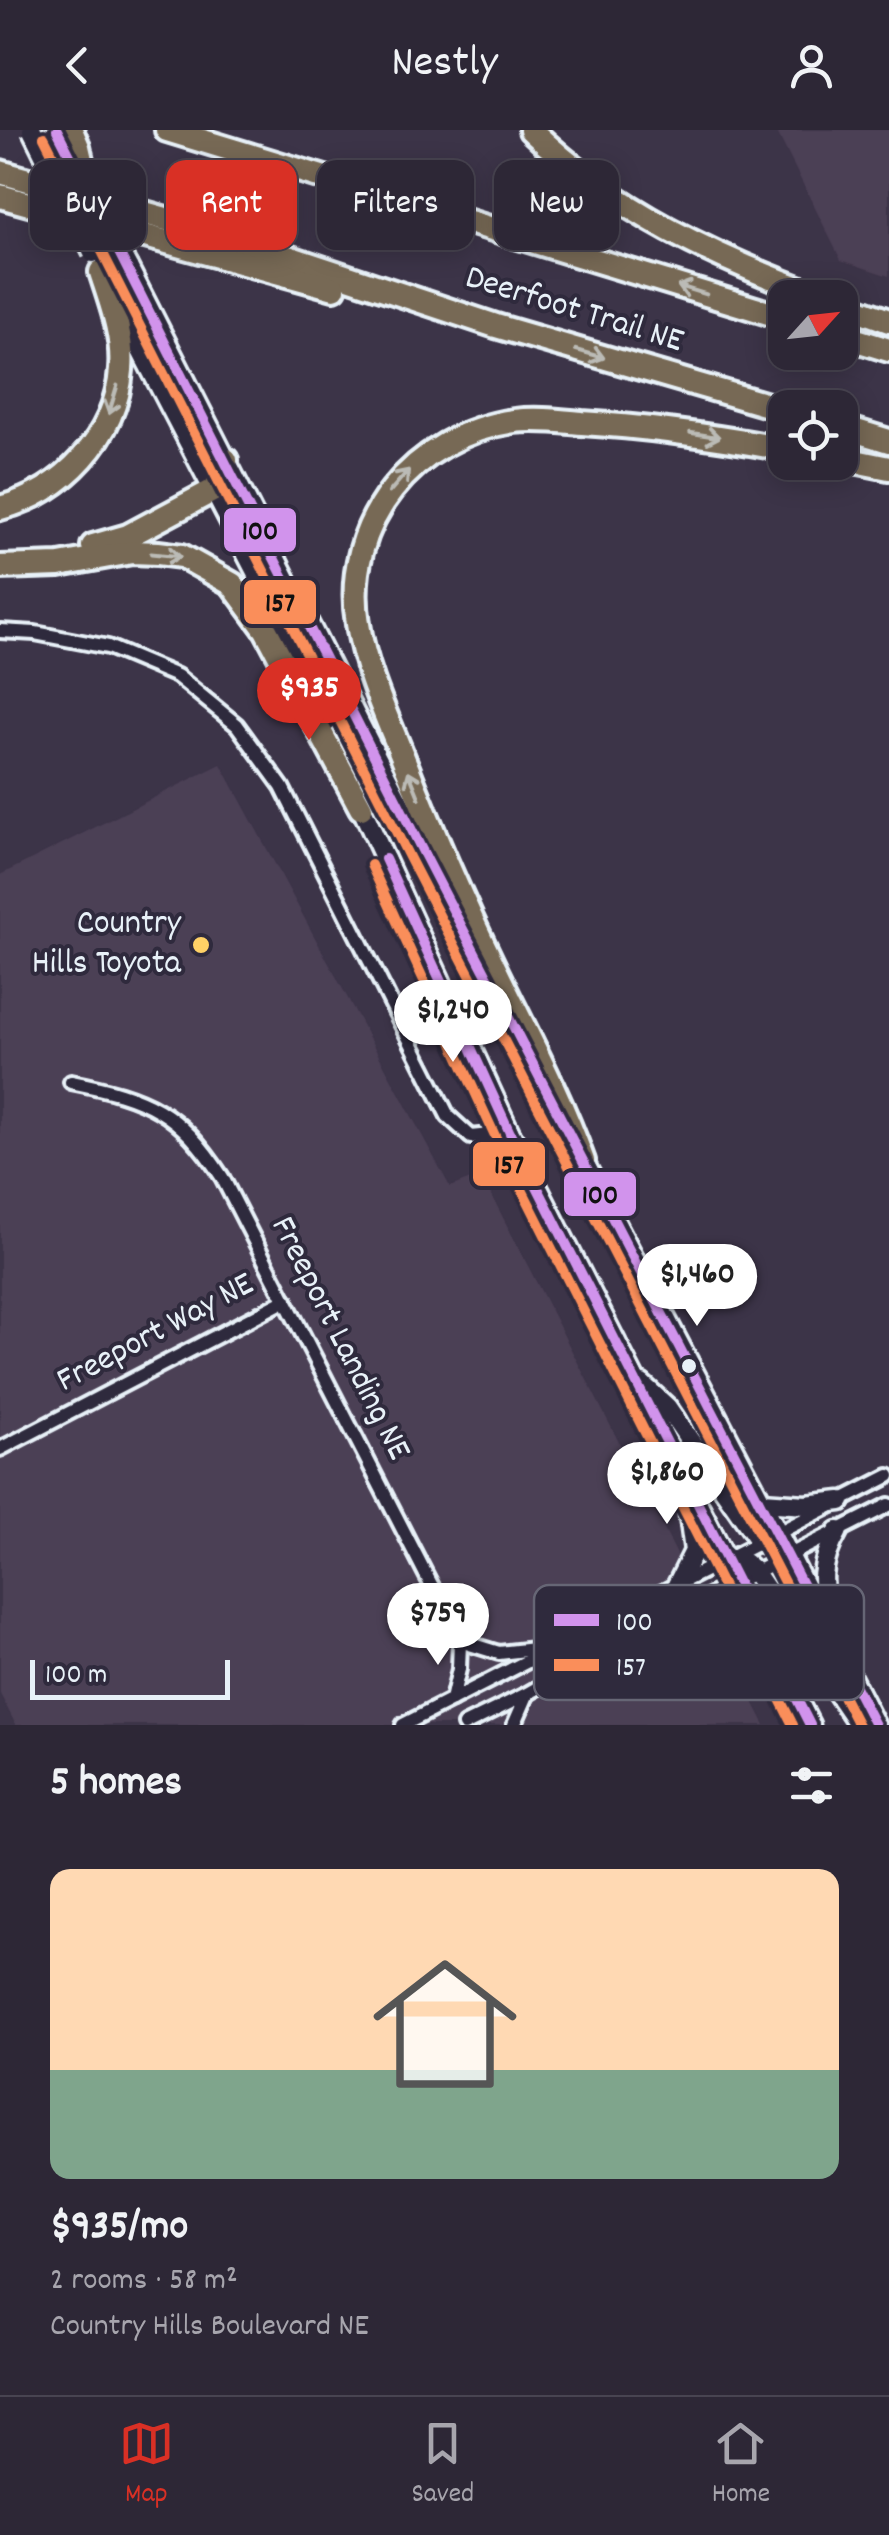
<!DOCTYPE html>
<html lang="en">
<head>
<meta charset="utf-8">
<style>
  body { margin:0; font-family:Dekko,sans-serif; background:#352f3e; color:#f1f3f6; height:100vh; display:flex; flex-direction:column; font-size:38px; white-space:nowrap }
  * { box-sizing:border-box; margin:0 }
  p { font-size:32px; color:#a7a5ad }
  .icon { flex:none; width:55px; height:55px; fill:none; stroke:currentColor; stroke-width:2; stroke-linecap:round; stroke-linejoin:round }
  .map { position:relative; height:1595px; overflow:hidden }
  .drawer { display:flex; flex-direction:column; background:#2d2736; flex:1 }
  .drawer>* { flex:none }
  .top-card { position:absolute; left:30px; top:30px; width:830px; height:90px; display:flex; gap:20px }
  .needle { width:65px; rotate:63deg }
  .tools { position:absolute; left:768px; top:150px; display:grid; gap:20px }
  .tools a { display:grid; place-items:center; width:90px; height:90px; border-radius:20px; background:#2d2736; box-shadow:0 5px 25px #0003,0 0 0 2px #484451; font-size:50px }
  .scale { position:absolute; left:30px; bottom:25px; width:200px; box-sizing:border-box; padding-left:10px; border:5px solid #e8f1f8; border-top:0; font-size:28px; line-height:35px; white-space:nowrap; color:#e8f1f8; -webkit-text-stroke:8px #2f2a3d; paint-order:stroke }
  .price { position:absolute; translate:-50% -85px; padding:0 22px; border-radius:35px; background:#fff; color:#222; font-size:32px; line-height:65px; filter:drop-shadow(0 2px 5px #0008) }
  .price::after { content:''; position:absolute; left:50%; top:60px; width:30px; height:22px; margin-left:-15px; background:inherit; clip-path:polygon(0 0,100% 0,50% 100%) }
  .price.current { background:#d93025; color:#fff }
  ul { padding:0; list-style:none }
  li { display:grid; align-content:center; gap:20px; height:530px; padding:0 50px }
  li+li { border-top:2px solid #484451 }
  li span { display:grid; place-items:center; height:310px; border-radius:20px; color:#555 }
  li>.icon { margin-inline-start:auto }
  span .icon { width:180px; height:180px; fill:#fffc; stroke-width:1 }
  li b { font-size:42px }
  h2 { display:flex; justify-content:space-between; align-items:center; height:120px; padding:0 50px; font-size:42px }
  .tag { padding:0 35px; border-radius:20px; background:#2d2736; box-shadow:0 5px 25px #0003,0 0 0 2px #484451; font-size:35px; line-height:90px }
  .tag.current { background:#d93025; color:#fff }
  header { display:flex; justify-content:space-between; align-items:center; height:130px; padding:0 50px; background:#2d2736; font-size:45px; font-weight:600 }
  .menu { display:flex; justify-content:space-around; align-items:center; height:140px; border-top:2px solid #484451; background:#2d2736; font-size:28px; color:#a7a5ad }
  .menu a { display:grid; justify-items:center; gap:5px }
  .menu .current { color:#d93025 }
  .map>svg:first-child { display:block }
  .built { fill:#4b3f55 }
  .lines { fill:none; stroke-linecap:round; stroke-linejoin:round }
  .street-casing { stroke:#e8f1f8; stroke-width:20 }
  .secondary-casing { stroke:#e8f1f8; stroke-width:25 }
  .highway-casing { stroke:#e8f1f8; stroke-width:30 }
  .street { stroke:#2f2a3d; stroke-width:12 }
  .secondary { stroke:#2f2a3d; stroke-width:18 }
  .highway { stroke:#776954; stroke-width:22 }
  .secondary-bridge-casing { stroke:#e8f1f8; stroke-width:25; stroke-linecap:butt }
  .secondary-bridge { stroke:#2f2a3d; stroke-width:18 }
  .bus-1-casing { stroke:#2f2a3d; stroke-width:18 }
  .bus-2-casing { stroke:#2f2a3d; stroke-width:18 }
  .bus-1 { stroke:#d193ec; stroke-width:10 }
  .bus-2 { stroke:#fa8e5a; stroke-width:10 }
  .oneway { stroke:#bbbbb6 }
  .poi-dot { fill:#ffd166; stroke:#2f2a3d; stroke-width:4 }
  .bus-dot { fill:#e8f1f8; stroke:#2f2a3d; stroke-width:4 }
  .labels { text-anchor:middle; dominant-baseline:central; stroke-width:8; stroke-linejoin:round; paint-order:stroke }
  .street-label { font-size:35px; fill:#e8f1f8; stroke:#2f2a3d }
  .poi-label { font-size:35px; fill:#e8f1f8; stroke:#2f2a3d; text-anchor:end }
  .key { fill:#2f2a3d; stroke:#666675; stroke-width:2.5 }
  .key-label { font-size:28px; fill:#e8f1f8 }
  .line-badge { stroke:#2f2a3d; stroke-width:4 }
  .pale-badge-label { font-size:28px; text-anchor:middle; font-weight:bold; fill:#111 }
</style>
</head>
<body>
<header><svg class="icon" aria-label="back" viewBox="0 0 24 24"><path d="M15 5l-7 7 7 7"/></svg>Nestly<svg class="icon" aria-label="person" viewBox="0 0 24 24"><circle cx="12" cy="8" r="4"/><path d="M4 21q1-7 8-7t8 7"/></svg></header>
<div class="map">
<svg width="889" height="1595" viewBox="0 0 889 1595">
  <rect width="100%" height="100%" fill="#3c3448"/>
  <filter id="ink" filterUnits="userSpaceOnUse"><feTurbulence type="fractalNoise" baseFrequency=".01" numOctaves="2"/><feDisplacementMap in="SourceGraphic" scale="20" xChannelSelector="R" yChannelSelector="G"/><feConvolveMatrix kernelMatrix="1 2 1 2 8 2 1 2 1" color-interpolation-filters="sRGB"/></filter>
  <g filter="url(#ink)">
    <!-- built -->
    <g class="built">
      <polygon points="776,0 889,0 889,146 841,130"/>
      <polygon points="221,634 450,1057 481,1045 765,1595 16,1595 0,1564 0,745"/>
    </g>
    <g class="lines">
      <defs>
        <g id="street">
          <polyline points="0,501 35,503 108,517 177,546 237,595 282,657 448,986 471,1007 510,1003"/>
          <path d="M71,952c76,15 108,29 151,95l238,464 -1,28 -7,31"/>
          <polyline points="0,1319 286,1170"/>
          <polyline points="629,1506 889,1375"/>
          <polyline points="460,1511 499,1523 544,1518"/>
          <polyline points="403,1595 889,1346"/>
          <polyline points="464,1595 527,1564 598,1523"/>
          <polyline points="514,1595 527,1565"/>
        </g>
        <g id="secondary">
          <polyline points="57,0 76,38"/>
          <polyline points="128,137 482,835"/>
          <polyline points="119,178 296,519 326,593"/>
          <polyline points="357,668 510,1003 810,1595"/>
          <polyline points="579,1023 762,1372 875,1595"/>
          <polyline points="642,1254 667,1277 760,1412 788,1425"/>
          <polyline points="762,1372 806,1375 841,1371"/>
          <polyline points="725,1430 745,1433 754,1441 859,1595"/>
          <polyline points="677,1455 694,1421 686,1363"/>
          <path d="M830,1496c-8,-41 -13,-58 8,-95"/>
          <path d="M592,1526c36,-8 108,-48 140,-39 10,3 20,10 29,15"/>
        </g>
        <g id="highway">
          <polyline points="71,0 78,17 88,61"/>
          <polyline points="167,0 785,188"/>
          <path d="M531,0c83,81 187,129 294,168"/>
          <polyline points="0,42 219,104 496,196 785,280"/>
          <polyline points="0,66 334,158"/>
          <polyline points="840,173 889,191"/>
          <polyline points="840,205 889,220"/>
          <polyline points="840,296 889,311"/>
          <polyline points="840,328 889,338"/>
          <path d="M0,378c63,-16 116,-71 121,-138 3,-34 -10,-67 -20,-98"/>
          <polyline points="93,416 128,406 214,360 223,345 226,330"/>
          <polyline points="0,437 59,435 132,422 158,423 182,426 232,454 266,500 361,678"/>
          <path d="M583,1031c-24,-67 -57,-128 -88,-192 -33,-68 -63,-138 -91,-209 -17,-43 -39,-89 -46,-136 -17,-102 57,-189 156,-203 22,-3 46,0 68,2 69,4 136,14 203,26"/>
        </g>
      </defs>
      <!-- street casing -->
      <use href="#street" class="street-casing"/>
      <!-- secondary casing -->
      <use href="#secondary" class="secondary-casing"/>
      <!-- highway casing -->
      <use href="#highway" class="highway-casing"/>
      <!-- street -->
      <use href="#street" class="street"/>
      <!-- secondary -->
      <use href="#secondary" class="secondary"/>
      <!-- highway -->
      <use href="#highway" class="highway"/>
      <defs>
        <g id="secondary-bridge">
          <polyline points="32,0 93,123"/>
          <polyline points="88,61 128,137"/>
        </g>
      </defs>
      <!-- secondary-bridge casing -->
      <use href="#secondary-bridge" class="secondary-bridge-casing"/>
      <!-- secondary-bridge -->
      <use href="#secondary-bridge" class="secondary-bridge"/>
      <defs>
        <g id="bus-1">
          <polyline points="57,0 423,722 875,1595"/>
          <polyline points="385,729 510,1003 810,1595"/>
        </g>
        <g id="bus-2">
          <polyline points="44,7 410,729 858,1595"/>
          <polyline points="371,735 497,1010 793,1595"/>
        </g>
      </defs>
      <!-- bus-1 casing -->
      <use href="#bus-1" class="bus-1-casing"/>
      <!-- bus-2 casing -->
      <use href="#bus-2" class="bus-2-casing"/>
      <!-- bus-1 -->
      <use href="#bus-1" class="bus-1"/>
      <!-- bus-2 -->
      <use href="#bus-2" class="bus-2"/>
    </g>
    <!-- one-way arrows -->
    <defs><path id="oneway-shaft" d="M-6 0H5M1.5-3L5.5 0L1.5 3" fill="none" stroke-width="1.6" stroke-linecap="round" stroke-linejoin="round" transform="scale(2.5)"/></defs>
    <g class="oneway">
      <use href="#oneway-shaft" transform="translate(692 160) rotate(-163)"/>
      <use href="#oneway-shaft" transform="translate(590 224) rotate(16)"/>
      <use href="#oneway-shaft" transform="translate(113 270) rotate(107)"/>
      <use href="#oneway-shaft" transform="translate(705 305) rotate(9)"/>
      <use href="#oneway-shaft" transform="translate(399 351) rotate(-49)"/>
      <use href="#oneway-shaft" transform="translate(166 425) rotate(6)"/>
      <use href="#oneway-shaft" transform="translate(414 655) rotate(-112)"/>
    </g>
  </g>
  <!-- markers -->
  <circle class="poi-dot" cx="201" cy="815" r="10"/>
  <circle class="bus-dot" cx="689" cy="1236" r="9"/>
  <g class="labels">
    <!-- street labels -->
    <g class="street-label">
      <text transform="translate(574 181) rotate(17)">Deerfoot Trail NE</text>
      <text transform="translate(156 1204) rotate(-28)">Freeport Way NE</text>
      <text transform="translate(339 1209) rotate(63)">Freeport Landing NE</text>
    </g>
    <!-- poi labels -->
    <g class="poi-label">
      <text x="181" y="795">Country<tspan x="181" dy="40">Hills Toyota</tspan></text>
    </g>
  </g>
  <!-- legend -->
  <rect x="534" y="1455" width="330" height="115" rx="15" class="key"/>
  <rect x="554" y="1484" width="45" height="12" fill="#d193ec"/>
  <rect x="554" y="1529" width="45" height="12" fill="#fa8e5a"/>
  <g class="key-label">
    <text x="616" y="1500">100</text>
    <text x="616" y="1545">157</text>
  </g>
  <g class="line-badge">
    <rect x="222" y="376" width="76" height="48" rx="10" fill="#d193ec"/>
    <rect x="242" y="448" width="76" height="48" rx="10" fill="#fa8e5a"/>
    <rect x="471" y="1010" width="76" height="48" rx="10" fill="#fa8e5a"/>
    <rect x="562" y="1040" width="76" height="48" rx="10" fill="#d193ec"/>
  </g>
  <g class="pale-badge-label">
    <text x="260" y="409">100</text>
    <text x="280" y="481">157</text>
    <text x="509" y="1043">157</text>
    <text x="600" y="1073">100</text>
  </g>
</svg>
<div class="tools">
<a><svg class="needle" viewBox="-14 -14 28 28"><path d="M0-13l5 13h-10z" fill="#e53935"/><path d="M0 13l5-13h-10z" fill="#a7a5ad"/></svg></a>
<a><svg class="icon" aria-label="locate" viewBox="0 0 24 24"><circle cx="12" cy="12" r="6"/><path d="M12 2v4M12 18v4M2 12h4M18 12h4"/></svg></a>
</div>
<div class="scale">100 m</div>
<b class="price current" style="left:309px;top:613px">$935</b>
<b class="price" style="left:453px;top:935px">$1,240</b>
<b class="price" style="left:697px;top:1199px">$1,460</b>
<b class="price" style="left:667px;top:1397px">$1,860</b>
<b class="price" style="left:438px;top:1538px">$759</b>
<div class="top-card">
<a class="tag">Buy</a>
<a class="tag current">Rent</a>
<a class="tag">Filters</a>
<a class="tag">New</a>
</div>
</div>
<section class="drawer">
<h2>5 homes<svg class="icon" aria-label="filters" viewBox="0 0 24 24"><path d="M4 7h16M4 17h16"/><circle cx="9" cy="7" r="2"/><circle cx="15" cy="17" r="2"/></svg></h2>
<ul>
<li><span style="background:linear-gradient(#ffd9b3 65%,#7fa58c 0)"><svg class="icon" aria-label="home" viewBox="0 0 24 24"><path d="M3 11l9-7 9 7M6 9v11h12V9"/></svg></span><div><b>$935/mo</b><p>2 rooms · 58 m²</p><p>Country Hills Boulevard NE</p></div></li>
</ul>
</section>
<nav class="menu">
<a class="current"><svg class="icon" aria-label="map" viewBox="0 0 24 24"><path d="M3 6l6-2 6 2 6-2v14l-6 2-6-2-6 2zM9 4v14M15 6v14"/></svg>Map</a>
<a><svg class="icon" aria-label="saved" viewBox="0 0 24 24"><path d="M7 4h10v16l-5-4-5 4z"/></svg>Saved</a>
<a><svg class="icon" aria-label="home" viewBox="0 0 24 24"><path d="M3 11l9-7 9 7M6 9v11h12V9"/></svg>Home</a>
</nav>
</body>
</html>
